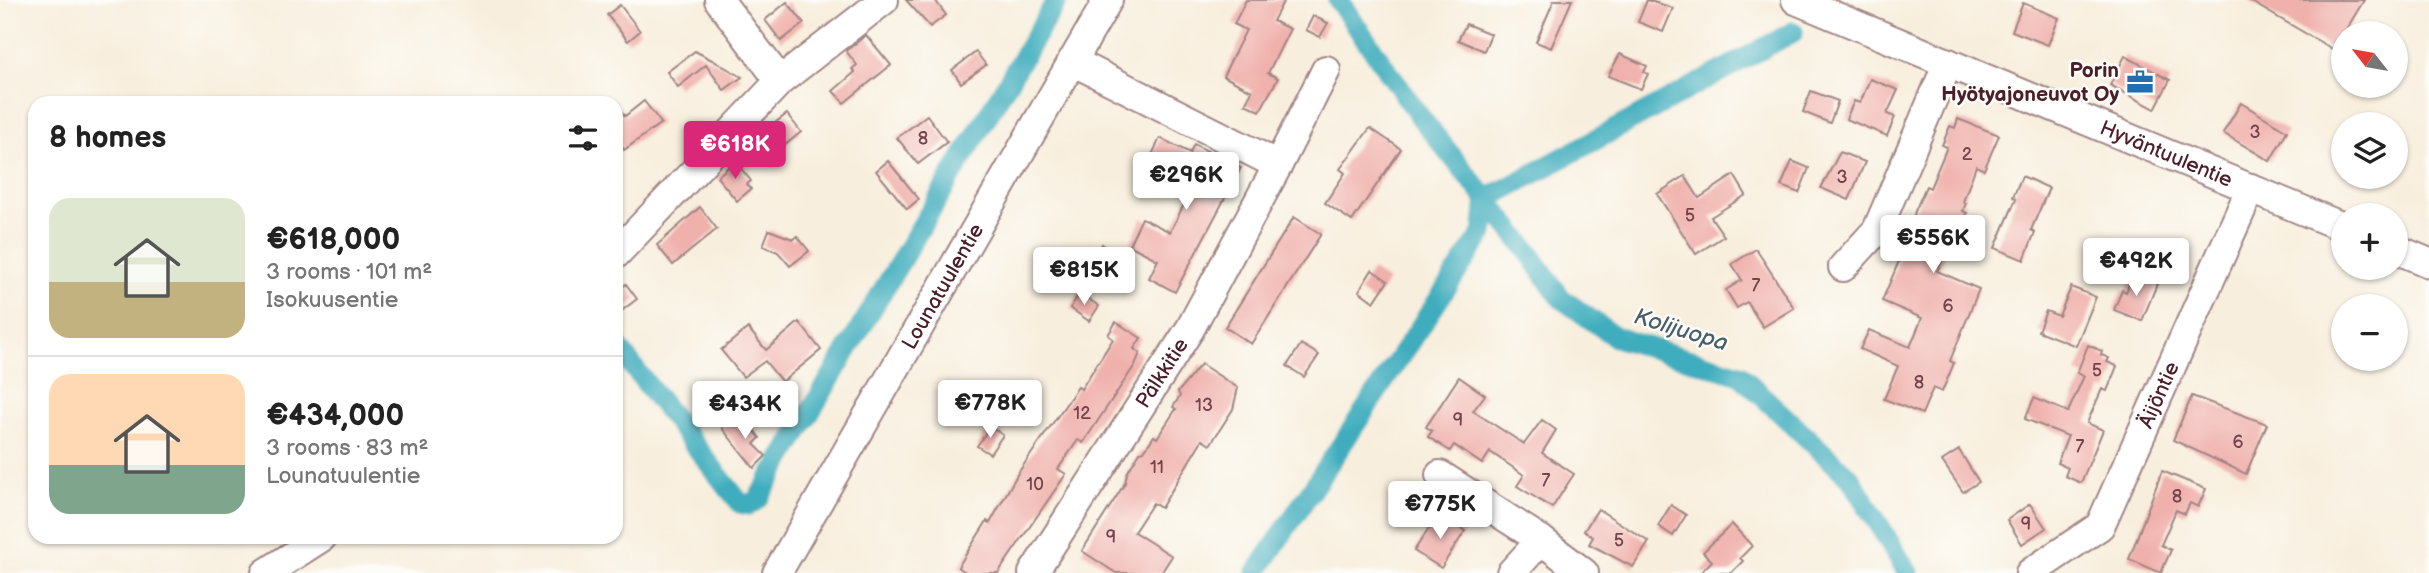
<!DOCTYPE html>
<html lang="en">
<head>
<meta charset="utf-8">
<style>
  body { margin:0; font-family:"Balsamiq Sans",sans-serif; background:#f2f2f2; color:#222; height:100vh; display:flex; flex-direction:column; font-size:26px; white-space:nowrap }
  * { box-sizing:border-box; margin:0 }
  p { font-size:23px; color:#767676 }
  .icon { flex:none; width:38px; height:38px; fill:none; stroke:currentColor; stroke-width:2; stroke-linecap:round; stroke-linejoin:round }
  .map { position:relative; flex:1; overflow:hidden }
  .drawer { position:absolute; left:28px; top:96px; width:595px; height:448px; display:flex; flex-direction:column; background:#fff; border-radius:21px; box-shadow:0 2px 5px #0004 }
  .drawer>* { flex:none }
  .needle { width:46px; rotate:301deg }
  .buttons { position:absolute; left:2331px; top:21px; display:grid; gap:14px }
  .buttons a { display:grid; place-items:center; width:77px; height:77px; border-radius:50%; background:#fff; box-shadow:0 2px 5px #0004; font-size:35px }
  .price { position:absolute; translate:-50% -60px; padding:0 16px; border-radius:7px; background:#fff; color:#222; font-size:23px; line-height:46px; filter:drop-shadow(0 2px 4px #0008) }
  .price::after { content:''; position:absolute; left:50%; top:42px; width:21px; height:16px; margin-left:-10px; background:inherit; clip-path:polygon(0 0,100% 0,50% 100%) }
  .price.current { background:#db2777; color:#fff }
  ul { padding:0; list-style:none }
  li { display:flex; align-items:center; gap:21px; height:175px; padding:0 21px }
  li+li { border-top:2px solid #e0e0e0 }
  li span { display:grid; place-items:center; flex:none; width:196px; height:140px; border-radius:21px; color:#555 }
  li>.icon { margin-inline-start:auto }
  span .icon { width:84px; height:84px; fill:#fffc; stroke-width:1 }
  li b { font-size:30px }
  h2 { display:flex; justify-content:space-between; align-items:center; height:84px; padding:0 21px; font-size:30px }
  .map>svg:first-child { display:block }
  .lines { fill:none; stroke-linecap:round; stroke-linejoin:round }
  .canal { stroke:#40adbe; stroke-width:21 }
  .building { fill:#f0b0ac }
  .minor-casing { stroke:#a18684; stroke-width:32 }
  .minor { stroke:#fff; stroke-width:28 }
  .labels { text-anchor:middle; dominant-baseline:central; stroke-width:5; stroke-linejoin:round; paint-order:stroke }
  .number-label { font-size:18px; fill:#74434b }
  .poi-label { font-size:21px; font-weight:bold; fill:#4a1f2b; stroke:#fdfcf7; text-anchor:end }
  .street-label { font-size:21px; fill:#4a1f2b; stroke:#fdfcf7 }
  .water-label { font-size:23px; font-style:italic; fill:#465f6d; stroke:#fdfcf7 }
</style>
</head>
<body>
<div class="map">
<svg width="2429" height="573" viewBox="0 0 2429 573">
  <rect width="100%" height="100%" fill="#fdfcf7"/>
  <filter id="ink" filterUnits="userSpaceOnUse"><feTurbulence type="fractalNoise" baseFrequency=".0143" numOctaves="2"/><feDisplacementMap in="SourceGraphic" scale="14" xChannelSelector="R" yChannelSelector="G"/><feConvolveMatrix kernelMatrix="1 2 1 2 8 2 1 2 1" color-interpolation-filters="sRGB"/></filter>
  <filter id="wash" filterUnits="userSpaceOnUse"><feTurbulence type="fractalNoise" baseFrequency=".00686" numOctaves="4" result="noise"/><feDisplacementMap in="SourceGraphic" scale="28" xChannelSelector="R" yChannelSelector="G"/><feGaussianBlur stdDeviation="1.57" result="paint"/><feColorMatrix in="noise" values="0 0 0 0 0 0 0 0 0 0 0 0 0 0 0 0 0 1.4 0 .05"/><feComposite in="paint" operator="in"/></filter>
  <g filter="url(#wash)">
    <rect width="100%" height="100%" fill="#f8eedd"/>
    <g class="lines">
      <!-- canal -->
      <g class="canal">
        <polyline points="1338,0 1421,118 1525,247 1561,298 1615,337 1740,375 1851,479 1908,573"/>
        <polyline points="616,345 740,503 749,505 758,499 1057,0"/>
        <polyline points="1256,573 1483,233 1487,199 1793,32"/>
      </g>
    </g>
    <g id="blocks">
      <!-- building -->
      <g class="building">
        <polygon points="906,0 935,0 946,15 930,27"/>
        <polygon points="1246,0 1284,0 1273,21 1290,29 1268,73 1278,78 1260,111 1245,104 1252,91 1223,76 1246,30 1234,24"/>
        <polygon points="1554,0 1572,0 1551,48 1536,42"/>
        <polygon points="1647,0 1673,8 1663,32 1638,22"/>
        <polygon points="2248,0 2364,0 2334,50"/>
        <polygon points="787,2 804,23 781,41 765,20"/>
        <polygon points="2023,3 2059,18 2048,45 2012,31"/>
        <polygon points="620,5 640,31 628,41 607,15"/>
        <polygon points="1313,16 1328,23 1320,37 1306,30"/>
        <polygon points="1466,24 1491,34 1484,51 1458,40"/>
        <polygon points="866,35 891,65 844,103 833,91 855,72 852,69 857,65 846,51"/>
        <polygon points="695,51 712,60 742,77 724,90 706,65 678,87 667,72"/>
        <polygon points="976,52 986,65 961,83 952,70"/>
        <polygon points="1620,54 1647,66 1644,72 1648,74 1641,89 1608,76"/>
        <polygon points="2125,56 2170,80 2155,109 2110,85"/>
        <polygon points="1870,79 1898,90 1887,114 1895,117 1887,136 1846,119 1854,101 1860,103"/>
        <polygon points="1811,91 1838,101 1830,123 1803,112"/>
        <polygon points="644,101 661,123 624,150 621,145 616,146 616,105 625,116"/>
        <polygon points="2241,103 2287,131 2270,161 2223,133"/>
        <polygon points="787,114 801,132 779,150 764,131"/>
        <polygon points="927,115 947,142 918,164 897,138"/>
        <polygon points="1958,119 1999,135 1984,170 1976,166 1963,202 1966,203 1963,211 1967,213 1937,271 1979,289 1950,361 1954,363 1942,392 1933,388 1922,414 1884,399 1898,366 1860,349 1869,330 1910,347 1922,318 1882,301 1910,235 1915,211 1926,186 1930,188 1947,147 1942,145 1950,126 1955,128"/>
        <polygon points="1370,128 1401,149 1352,221 1325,203 1345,173 1340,169"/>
        <polygon points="1160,138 1190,153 1194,144 1241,168 1175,292 1149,278 1158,260 1129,245 1142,218 1170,232 1197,179 1151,157"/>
        <polygon points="1840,152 1865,162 1849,200 1821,188"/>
        <polygon points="735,161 751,181 747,184 751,189 737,201 717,177"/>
        <polygon points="888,161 919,199 907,209 876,171"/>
        <polygon points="1792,161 1809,168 1799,193 1781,186"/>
        <polygon points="1734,175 1746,195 1711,217 1724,236 1696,254 1657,194 1685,176 1699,198"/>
        <polygon points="2022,176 2049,188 2031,230 2035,232 2024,260 1995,248 2016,199 2013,197"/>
        <polygon points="700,207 717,229 673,265 657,245"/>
        <polygon points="1294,217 1321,234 1251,344 1225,327"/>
        <polygon points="769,230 793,239 797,236 809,251 790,266 778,252 763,246"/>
        <polygon points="1102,244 1118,254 1107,272 1091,263"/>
        <polygon points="1756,249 1794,308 1763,327 1747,302 1737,308 1726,290 1742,280 1732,264"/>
        <polygon points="1372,270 1388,281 1374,302 1359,291"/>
        <polygon points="2133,274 2157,284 2142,321 2114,310 2122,290 2126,292"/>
        <polygon points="626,284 637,299 616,315 616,292"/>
        <polygon points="2071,287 2096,297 2076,346 2038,331 2046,311 2059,316"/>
        <polygon points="1080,293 1099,306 1089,321 1070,308"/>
        <polygon points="799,322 821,350 782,382 765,361 743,377 721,350 748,328 766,350"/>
        <polygon points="1116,322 1141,338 1134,349 1140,353 1135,365 1083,443 1078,440 1058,469 1066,474 998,573 967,573 958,567 987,521 990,523 1018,473 1078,387 1081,389 1113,339 1108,335"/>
        <polygon points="1301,344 1319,355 1304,377 1287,366"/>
        <polygon points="2088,345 2102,351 2101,355 2109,358 2107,362 2117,366 2107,391 2102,389 2087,423 2103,430 2081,483 2065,476 2068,468 2057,463 2068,436 2025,419 2034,398 2068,412 2084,376 2077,373"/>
        <polygon points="1201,364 1238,388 1233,409 1210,445 1202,440 1161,508 1153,503 1134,532 1172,556 1161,573 1116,573 1082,551 1125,483 1127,473 1140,452 1144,451 1154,436 1157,438 1176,409 1173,407 1180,396 1178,392"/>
        <polygon points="1459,377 1485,395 1473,411 1524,444 1542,420 1556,430 1542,453 1574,474 1552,508 1517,486 1524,475 1490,452 1482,464 1454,445 1450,451 1428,437 1432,431 1426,427"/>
        <polygon points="2192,396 2267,424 2246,474 2173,440"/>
        <polygon points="745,419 760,438 754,444 766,456 754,468 722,428 731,420 736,426"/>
        <polygon points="990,427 1003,435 990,454 977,446"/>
        <polygon points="1959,450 1979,482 1963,492 1942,461"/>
        <polygon points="2162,471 2206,489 2198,507 2190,503 2185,514 2176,510 2161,545 2171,550 2161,573 2129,559"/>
        <polygon points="2030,504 2046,528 2022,544 2007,520"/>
        <polygon points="1671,505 1686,515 1673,536 1658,526"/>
        <polygon points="1598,509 1649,542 1633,567 1589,544 1593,537 1584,531"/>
        <polygon points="1439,513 1465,531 1441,568 1414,551"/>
        <polygon points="1732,524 1752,546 1740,558 1743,561 1731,573 1700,573 1712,561 1703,552"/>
      </g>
    </g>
  </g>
  <g filter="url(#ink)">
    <use href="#blocks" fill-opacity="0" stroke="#a18684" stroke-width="2"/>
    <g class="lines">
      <defs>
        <g id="minor">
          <polyline points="719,0 780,81"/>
          <path id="s1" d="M1796,0l547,227"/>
          <polyline points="1278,165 1326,70"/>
          <polyline points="2396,249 2429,263"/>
          <polyline points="616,254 780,81 884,0"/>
          <polyline points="1843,267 1877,230 1948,63"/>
          <polyline points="1440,475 1541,540 1584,573"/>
          <polyline points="266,573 322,537"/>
          <path id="s2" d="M777,573l331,-573"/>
          <path id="s3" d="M1033,573l157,-244 88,-164 -206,-104"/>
          <polyline points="1511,573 1541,540"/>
          <path id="s4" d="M2030,573l70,-47 151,-338"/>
        </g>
      </defs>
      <!-- minor casing -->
      <use href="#minor" class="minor-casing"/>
      <!-- minor -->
      <use href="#minor" class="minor"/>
    </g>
  </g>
  <!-- icons -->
  <defs>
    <symbol id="office-bare" viewBox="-9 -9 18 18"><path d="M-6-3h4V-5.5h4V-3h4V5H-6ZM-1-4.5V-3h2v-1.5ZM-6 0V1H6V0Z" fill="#1f6fb2" stroke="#fdfcf7" stroke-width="2.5" paint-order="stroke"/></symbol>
  </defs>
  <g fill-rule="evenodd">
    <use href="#office-bare" x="2121" y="63" width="38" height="38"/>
  </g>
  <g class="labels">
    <!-- number labels -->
    <g class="number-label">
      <text x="2255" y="132">3</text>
      <text x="923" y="138">8</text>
      <text x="1967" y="154">2</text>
      <text x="1842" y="177">3</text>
      <text x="1690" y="215">5</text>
      <text x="1756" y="285">7</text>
      <text x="1948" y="306">6</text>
      <text x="2097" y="370">5</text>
      <text x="1919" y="382">8</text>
      <text x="1204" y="405">13</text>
      <text x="1082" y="413">12</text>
      <text x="1458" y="420">9</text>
      <text x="2238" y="442">6</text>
      <text x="2080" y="446">7</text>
      <text x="1157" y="467">11</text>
      <text x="1546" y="480">7</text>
      <text x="1035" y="484">10</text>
      <text x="2177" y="496">8</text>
      <text x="2026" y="524">9</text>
      <text x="1111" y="537">9</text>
      <text x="1619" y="540">5</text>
    </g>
    <!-- poi labels -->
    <g class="poi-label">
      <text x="2119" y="70">Porin<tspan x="2119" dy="24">Hyötyajoneuvot Oy</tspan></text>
    </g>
    <!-- street labels -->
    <g class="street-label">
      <text stroke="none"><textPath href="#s1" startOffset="401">Hyväntuulentie</textPath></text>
      <text stroke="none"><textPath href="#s2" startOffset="331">Lounatuulentie</textPath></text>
      <text stroke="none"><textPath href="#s3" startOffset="238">Pälkkitie</textPath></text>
      <text stroke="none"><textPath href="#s4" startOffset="228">Äijöntie</textPath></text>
    </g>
    <!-- water labels -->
    <g class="water-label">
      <text transform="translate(1681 330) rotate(17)">Kolijuopa</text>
    </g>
  </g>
</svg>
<div class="buttons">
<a><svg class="needle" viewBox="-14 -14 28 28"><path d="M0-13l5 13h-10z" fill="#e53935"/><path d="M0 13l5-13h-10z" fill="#767676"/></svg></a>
<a><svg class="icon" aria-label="layers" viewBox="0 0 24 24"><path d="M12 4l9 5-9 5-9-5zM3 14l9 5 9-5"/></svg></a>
<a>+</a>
<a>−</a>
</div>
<b class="price current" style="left:735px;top:181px">€618K</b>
<b class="price" style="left:1186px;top:212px">€296K</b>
<b class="price" style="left:1933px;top:275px">€556K</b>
<b class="price" style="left:2136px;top:298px">€492K</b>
<b class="price" style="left:1084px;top:307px">€815K</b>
<b class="price" style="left:990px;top:440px">€778K</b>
<b class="price" style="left:745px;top:441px">€434K</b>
<b class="price" style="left:1440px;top:541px">€775K</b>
<section class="drawer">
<h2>8 homes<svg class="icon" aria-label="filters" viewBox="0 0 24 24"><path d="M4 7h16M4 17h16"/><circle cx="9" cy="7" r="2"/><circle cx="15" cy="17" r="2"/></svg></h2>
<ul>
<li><span style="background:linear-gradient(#dfe7d0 60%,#c2b280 0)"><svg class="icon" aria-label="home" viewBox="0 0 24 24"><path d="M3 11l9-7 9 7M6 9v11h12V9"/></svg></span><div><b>€618,000</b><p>3 rooms · 101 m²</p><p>Isokuusentie</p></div></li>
<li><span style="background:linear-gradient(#ffd9b3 65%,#7fa58c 0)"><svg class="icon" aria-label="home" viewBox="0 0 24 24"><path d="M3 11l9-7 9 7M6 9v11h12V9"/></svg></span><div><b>€434,000</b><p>3 rooms · 83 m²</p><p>Lounatuulentie</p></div></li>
</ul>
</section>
</div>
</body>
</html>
